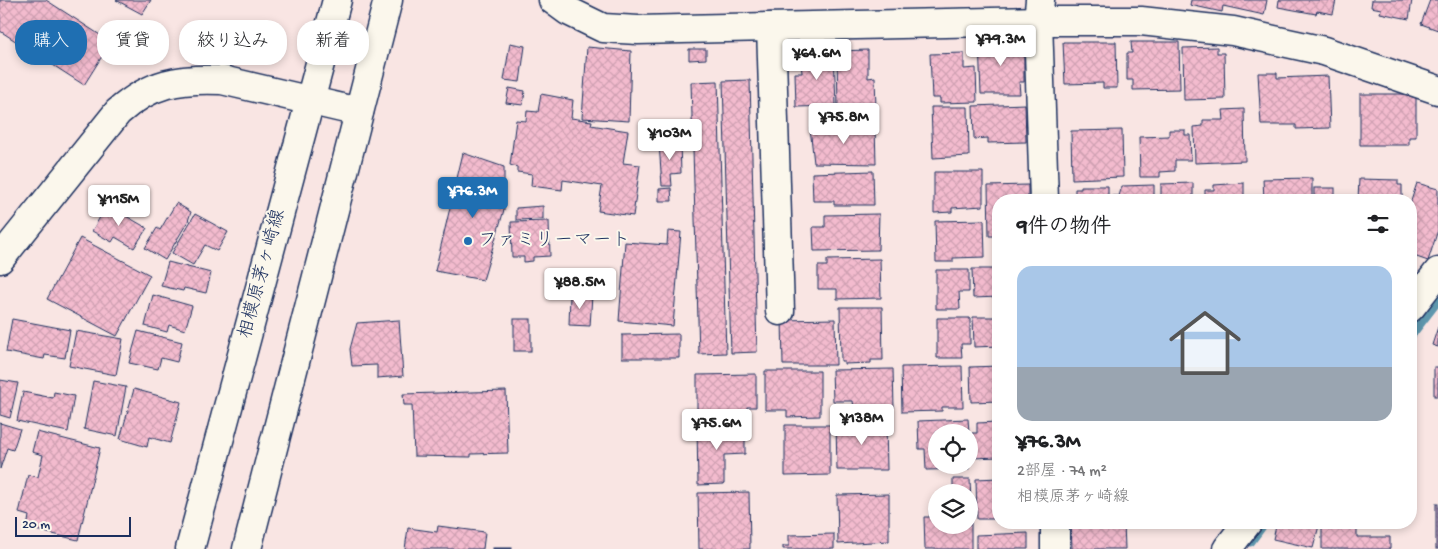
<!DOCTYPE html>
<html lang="ja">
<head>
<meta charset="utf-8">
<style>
  body { margin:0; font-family:"Gochi Hand","Klee One",sans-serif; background:#f2f2f2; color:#202124; height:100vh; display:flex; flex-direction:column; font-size:19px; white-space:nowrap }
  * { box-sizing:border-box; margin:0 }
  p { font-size:16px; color:#757577 }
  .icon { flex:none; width:28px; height:28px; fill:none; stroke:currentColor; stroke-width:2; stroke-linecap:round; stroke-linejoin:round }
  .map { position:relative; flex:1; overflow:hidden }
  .sheet { position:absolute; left:992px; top:194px; width:425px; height:335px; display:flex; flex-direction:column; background:#fff; border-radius:20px; box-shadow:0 2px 8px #0003 }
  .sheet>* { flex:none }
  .top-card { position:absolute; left:15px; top:20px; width:475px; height:45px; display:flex; gap:10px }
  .fabs { position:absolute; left:928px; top:424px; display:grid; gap:10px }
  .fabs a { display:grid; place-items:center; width:50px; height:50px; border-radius:50%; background:#fff; box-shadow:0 2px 8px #0003; font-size:25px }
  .scale { position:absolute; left:15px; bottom:12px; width:116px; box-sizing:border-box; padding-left:5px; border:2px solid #1b2f5e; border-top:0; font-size:14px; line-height:18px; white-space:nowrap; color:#1b2f5e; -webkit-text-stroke:4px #fbf7ec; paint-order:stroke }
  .price { position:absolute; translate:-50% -42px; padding:0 11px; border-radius:5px; background:#fff; color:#222; font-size:16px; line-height:32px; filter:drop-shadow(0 1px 2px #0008) }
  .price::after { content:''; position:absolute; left:50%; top:30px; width:15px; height:11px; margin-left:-8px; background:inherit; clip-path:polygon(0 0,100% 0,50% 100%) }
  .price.active { background:#1f6fb2; color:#fff }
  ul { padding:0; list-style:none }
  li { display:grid; align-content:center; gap:10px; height:265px; padding:0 25px }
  li span { display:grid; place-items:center; height:155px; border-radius:15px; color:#555 }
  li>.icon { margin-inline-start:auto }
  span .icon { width:90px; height:90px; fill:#fffc; stroke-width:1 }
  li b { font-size:21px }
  h2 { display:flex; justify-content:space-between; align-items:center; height:60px; padding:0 25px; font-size:21px }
  .tag { padding:0 18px; border-radius:20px; background:#fff; box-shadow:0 2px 8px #0003; font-size:18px; line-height:45px }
  .tag.active { background:#1f6fb2; color:#fff }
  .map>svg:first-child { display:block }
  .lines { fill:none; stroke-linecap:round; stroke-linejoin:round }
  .stream { stroke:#5e97ad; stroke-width:11 }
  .building { fill:url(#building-cross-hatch); stroke:#1b2f5e }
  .minor-casing { stroke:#1b2f5e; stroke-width:31 }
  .major-casing { stroke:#1b2f5e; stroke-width:31 }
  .minor { stroke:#fbf7ec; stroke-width:28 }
  .major { stroke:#fbf7ec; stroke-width:28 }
  .poi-dot { fill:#1f6fb2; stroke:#fbf7ec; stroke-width:2 }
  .labels { text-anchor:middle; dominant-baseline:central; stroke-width:4; stroke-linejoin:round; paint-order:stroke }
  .poi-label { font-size:19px; fill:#1b2f5e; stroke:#fbf7ec; text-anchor:start }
  .street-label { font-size:19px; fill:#1b2f5e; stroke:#fbf7ec }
</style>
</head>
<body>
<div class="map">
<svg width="1438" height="549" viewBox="0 0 1438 549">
  <defs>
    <pattern id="building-cross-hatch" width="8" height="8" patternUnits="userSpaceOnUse" patternTransform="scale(1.25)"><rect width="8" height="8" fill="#f3bbce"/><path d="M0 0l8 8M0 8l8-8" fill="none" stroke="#d0a1b3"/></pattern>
  </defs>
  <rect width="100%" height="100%" fill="#f9e5e3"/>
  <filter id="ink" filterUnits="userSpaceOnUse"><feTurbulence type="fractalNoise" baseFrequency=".02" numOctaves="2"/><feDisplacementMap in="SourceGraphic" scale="10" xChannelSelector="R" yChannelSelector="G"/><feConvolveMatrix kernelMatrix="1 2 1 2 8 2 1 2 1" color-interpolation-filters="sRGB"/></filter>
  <g filter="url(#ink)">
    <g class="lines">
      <!-- stream -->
      <g class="stream">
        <polyline points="1411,334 1438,299"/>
        <polyline points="1250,541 1264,522"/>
      </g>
    </g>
    <!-- building -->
    <g class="building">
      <polygon points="0,0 46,0 111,42 84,85 0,31"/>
      <polygon points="116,0 151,0 142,14"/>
      <polygon points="1191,0 1267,0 1264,15 1223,6 1222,12 1190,5"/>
      <polygon points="1279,0 1336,0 1333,14 1317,11 1316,14 1278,7"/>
      <polygon points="1372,0 1412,0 1409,19 1380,13 1381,9 1371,7"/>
      <polygon points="1430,0 1438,0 1438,30 1421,24"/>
      <polygon points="1020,41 1020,53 1024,53 1024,82 1019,82 1020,94 981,94 979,42"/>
      <polygon points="1063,42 1116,42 1117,88 1103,88 1103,83 1065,84"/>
      <polygon points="1131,42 1179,42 1180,89 1133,90 1133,80 1127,80 1127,53 1132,53"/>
      <polygon points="510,43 525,46 520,82 504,80"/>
      <polygon points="587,47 631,51 629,121 582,118"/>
      <polygon points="1217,47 1217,53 1224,53 1225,99 1184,100 1183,48"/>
      <polygon points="689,49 706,49 706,59 689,60"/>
      <polygon points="868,50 868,78 875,77 876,109 838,111 837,51"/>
      <polygon points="834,51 836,106 796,107 795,73 802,73 801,63 810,62 810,52"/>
      <polygon points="964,53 964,69 976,68 977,102 940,103 940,98 932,98 930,54"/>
      <polygon points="1258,73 1277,73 1277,78 1328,76 1330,128 1296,129 1296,125 1261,125"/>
      <polygon points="750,80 757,352 731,353 723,81"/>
      <polygon points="718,81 726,353 699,354 691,82"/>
      <polygon points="509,88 525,91 523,105 506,103"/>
      <polygon points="541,94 573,100 571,118 592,121 591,125 628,131 623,163 640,165 633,216 598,211 602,186 563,180 562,190 531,186 532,174 517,172 517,167 510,165 516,120 526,121 527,111 538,112"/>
      <polygon points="1360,94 1416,94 1416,137 1409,137 1409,145 1360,145"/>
      <polygon points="1025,104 1026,142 988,143 988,138 974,139 973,106"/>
      <polygon points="931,107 968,107 969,156 933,158"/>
      <polygon points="1244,109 1245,161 1195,163 1194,127 1203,126 1203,120 1224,120 1223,110"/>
      <polygon points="875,126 876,164 814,163 810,128"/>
      <polygon points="1122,130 1123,177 1072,179 1071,131"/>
      <polygon points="1169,130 1185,130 1185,135 1190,135 1191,160 1175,160 1175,171 1160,172 1160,177 1140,177 1139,137 1169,136"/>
      <polygon points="680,142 681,173 671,174 672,186 662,186 659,143"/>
      <polygon points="463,153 504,167 504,210 483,280 435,271"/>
      <polygon points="873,171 874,205 834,205 834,201 813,201 812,173"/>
      <polygon points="934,172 983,172 983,206 952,208 952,212 934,213"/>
      <polygon points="1312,178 1312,200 1264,200 1263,179"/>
      <polygon points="1359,179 1398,180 1398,185 1402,185 1402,200 1358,200"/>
      <polygon points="1193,183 1193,197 1199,197 1199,200 1158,200 1158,196 1161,196 1161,184"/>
      <polygon points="1244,183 1244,200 1205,200 1205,190 1214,190 1214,185"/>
      <polygon points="1417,183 1438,189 1438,230 1428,261 1411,255 1411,201"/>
      <polygon points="1028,185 1028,200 999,200 999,236 989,236 988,186"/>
      <polygon points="1154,185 1154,200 1112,200 1112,196 1119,196 1122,186"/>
      <polygon points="1081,186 1108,186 1108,200 1070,200 1070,198 1075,198 1075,189 1081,189"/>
      <polygon points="671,188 672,201 659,201 659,189"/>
      <rect x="1314" y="188" width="21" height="12"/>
      <polygon points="176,203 191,212 188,221 165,260 145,248 157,228 160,230"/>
      <polygon points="107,205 147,228 134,248 115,237 112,242 92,231"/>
      <polygon points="543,206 543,219 516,220 516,208"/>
      <polygon points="195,214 228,232 217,251 205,245 193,265 172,253"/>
      <polygon points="879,214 878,250 814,251 813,227 825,227 825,215"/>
      <polygon points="984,220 985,257 953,258 953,262 936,262 935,221"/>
      <polygon points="549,221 550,256 533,257 533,261 524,262 524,257 512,257 511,222"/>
      <polygon points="668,231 681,232 673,326 619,321 625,242 667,245"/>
      <polygon points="80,238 150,275 117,336 47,299"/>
      <polygon points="880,259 881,298 837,299 837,289 818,289 818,266 827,266 827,260"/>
      <polygon points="168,262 211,273 206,293 184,288 183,291 161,286"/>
      <polygon points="972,269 999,269 999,297 973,298"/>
      <polygon points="936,270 969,270 969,292 959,292 960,309 936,309"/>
      <polygon points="570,294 592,295 590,326 569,325"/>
      <polygon points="153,295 192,306 185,330 169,325 167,332 145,326"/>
      <polygon points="840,307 882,307 883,360 871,360 871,363 844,364 844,361 841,361"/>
      <polygon points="973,317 999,317 999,346 974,347"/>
      <polygon points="937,318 970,318 970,344 961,344 962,358 937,358"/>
      <polygon points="12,319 70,330 65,358 45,355 44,359 6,352"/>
      <rect x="514" y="319" width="17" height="32"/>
      <polygon points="835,319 836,365 783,365 782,320"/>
      <polygon points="399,320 403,376 377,378 377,365 352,366 350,349 357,323"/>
      <polygon points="1438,327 1438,347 1432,345"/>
      <polygon points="76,331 123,339 116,375 69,366"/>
      <polygon points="138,331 182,342 177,362 161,358 158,369 129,363"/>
      <polygon points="679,334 679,358 622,358 622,335"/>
      <polygon points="962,366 963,407 942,407 942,411 902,412 901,367"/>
      <polygon points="999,366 999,401 971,402 970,367"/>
      <rect x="1434" y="367" width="4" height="29"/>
      <polygon points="893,369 894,408 854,409 853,401 833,401 832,370"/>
      <polygon points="765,371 820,371 820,416 787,417 787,410 765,410"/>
      <polygon points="756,374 756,407 747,407 747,417 697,418 697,375"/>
      <polygon points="0,380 18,383 10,418 0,415"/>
      <polygon points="93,381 126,387 117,436 84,429"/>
      <polygon points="134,389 181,402 170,443 149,437 147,447 120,439"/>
      <polygon points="506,391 508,453 471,454 471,457 414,456 412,405 404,405 403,394"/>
      <polygon points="23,392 53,398 54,392 74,396 68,432 17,421"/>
      <polygon points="968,419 969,432 936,432 936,465 969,465 969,436 969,469 926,470 925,449 919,449 918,421"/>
      <polygon points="886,422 887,470 837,470 836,423"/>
      <polygon points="999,422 999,457 972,458 972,433 977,433 977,423"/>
      <polygon points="0,423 20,429 13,450 7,448 0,469"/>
      <polygon points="785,425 830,425 830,475 785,476"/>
      <polygon points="697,427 745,427 745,454 724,455 724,484 698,485"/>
      <polygon points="37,432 100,448 78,540 27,528 29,516 19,513 28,475 38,477 43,455 32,452"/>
      <polygon points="999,478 999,519 977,519 976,479"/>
      <polygon points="953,479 970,479 971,504 969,492 953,492"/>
      <polygon points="749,492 750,549 699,549 698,493"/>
      <polygon points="889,494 889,541 838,544 837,495"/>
      <rect x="1436" y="504" width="2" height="45"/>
      <polygon points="936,509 936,525 969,525 971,509 971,549 925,549 924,517 930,517 930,510"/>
      <polygon points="1071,522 1124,522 1125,549 1072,549"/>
      <polygon points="1277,522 1320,522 1313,548 1273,539"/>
      <polygon points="1322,522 1357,522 1357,537 1390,537 1390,549 1322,549"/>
      <polygon points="438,526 485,532 483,549 405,549 408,528 437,532"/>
      <polygon points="1028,533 1028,549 976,549 976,535"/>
      <polygon points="834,534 834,549 783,549 783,546 789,546 789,535"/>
      <rect x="493" y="548" width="19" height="1"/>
    </g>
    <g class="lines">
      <defs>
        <g id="minor">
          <polyline points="553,0 568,11 603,28 638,30 1038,21 1141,21 1233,31 1324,51 1438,90"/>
          <polyline points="1040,0 1038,21 1044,200"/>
          <polyline points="771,27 780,311"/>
          <path d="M0,259l118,-147c33,-29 60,-34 104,-32l137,32"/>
          <polyline points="1411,307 1438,272"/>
          <polyline points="1055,522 1055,549"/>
          <polyline points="1227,549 1248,522"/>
        </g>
        <g id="major">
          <polyline points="190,549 337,0"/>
          <polyline points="247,549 388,0"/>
        </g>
      </defs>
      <!-- minor casing -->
      <use href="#minor" class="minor-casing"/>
      <!-- major casing -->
      <use href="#major" class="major-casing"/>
      <!-- minor -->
      <use href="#minor" class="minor"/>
      <!-- major -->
      <use href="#major" class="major"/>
    </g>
  </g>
  <!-- markers -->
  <circle class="poi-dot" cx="468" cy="241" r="5"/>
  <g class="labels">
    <!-- poi labels -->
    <g class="poi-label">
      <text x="478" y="241">ファミリーマート</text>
    </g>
    <!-- street labels -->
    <g class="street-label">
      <text transform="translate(263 274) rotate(-75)">相模原茅ヶ崎線</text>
    </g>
  </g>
</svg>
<div class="fabs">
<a><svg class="icon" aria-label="locate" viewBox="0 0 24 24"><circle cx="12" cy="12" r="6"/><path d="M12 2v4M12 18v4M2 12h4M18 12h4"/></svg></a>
<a><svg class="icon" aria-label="layers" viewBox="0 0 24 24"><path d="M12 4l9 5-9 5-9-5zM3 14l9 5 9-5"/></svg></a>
</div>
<div class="scale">20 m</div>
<b class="price" style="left:1001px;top:67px">¥79.3M</b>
<b class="price" style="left:817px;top:81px">¥64.6M</b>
<b class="price" style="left:844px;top:145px">¥75.8M</b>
<b class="price" style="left:670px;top:161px">¥103M</b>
<b class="price active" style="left:473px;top:219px">¥76.3M</b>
<b class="price" style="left:119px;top:227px">¥115M</b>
<b class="price" style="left:580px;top:310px">¥88.5M</b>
<b class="price" style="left:862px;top:446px">¥138M</b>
<b class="price" style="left:717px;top:451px">¥75.6M</b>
<div class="top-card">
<a class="tag active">購入</a>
<a class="tag">賃貸</a>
<a class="tag">絞り込み</a>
<a class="tag">新着</a>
</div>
<section class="sheet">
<h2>9件の物件<svg class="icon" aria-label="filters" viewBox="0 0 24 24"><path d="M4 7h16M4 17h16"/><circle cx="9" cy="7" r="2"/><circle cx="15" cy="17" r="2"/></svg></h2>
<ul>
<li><span style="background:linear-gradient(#a9c7e8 65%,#9aa5b1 0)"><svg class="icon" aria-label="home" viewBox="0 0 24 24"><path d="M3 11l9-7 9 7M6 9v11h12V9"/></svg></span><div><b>¥76.3M</b><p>2部屋 · 74 m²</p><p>相模原茅ヶ崎線</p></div></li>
</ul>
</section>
</div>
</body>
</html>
